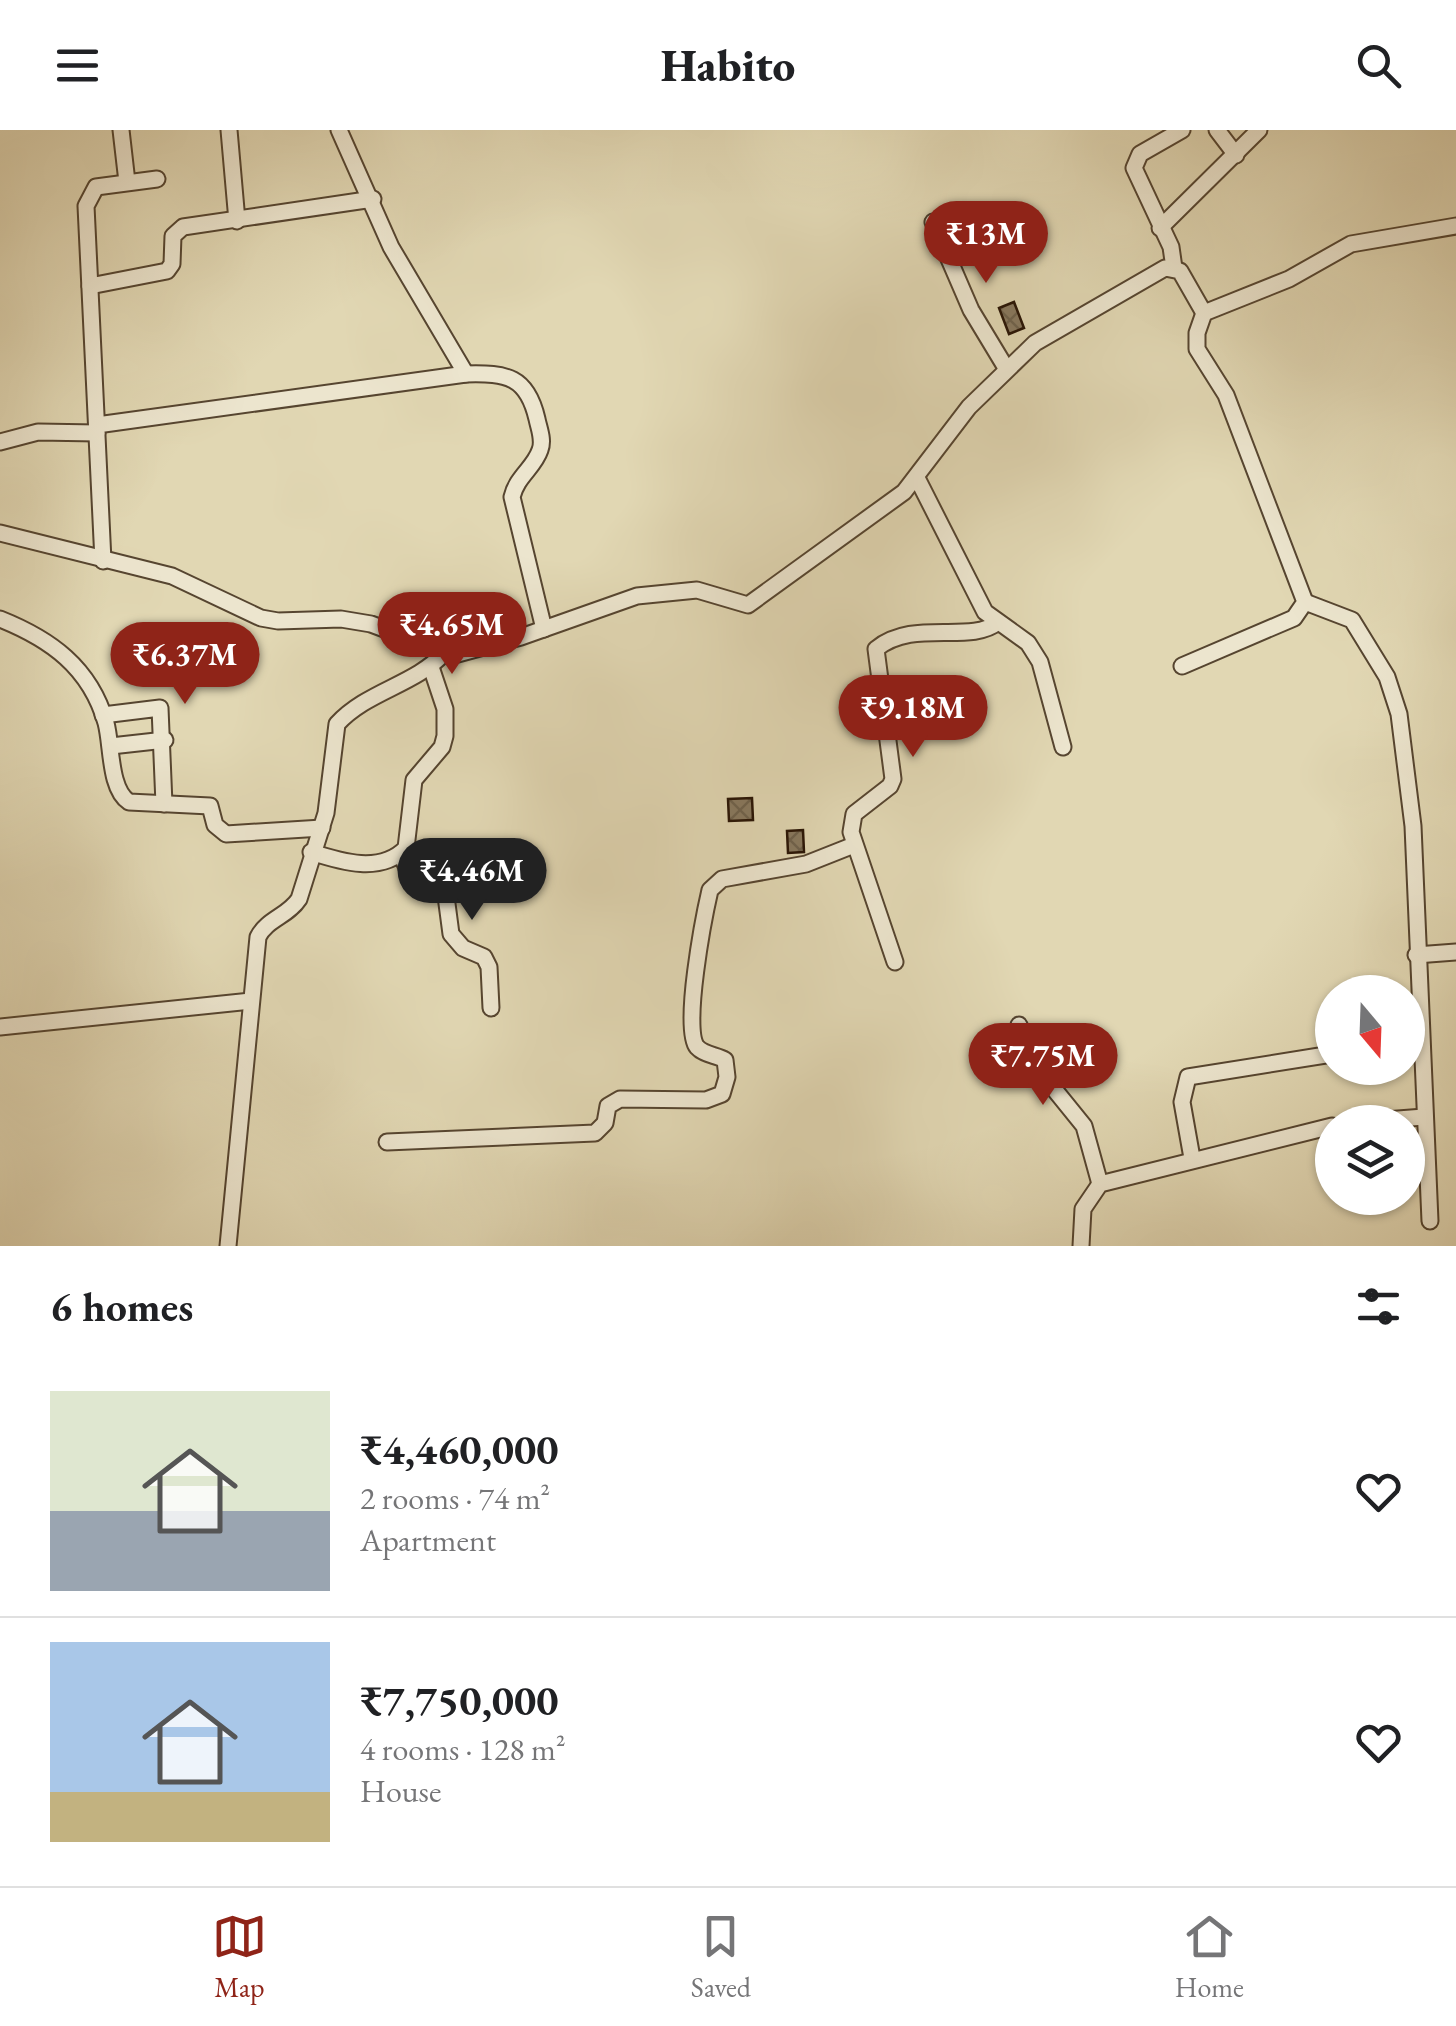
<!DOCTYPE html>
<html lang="en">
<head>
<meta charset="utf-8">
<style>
  body { margin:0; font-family:"EB Garamond",serif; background:#f2f2f2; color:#202124; height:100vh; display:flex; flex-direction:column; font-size:38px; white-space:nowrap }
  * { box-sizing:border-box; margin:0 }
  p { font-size:32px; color:#757577 }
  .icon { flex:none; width:55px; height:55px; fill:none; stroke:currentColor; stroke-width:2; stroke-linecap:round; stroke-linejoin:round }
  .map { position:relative; height:1116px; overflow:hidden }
  .sheet { display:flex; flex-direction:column; background:#fff; flex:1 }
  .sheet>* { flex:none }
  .needle { width:65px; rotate:161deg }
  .fabs { position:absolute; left:1315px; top:845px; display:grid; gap:20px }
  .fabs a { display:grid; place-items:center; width:110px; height:110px; border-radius:50%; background:#fff; box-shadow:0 2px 8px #0004; font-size:50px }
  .price { position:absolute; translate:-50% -85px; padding:0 22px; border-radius:35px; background:#8f2418; color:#fff; font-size:32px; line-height:65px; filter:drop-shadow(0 2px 5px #0008) }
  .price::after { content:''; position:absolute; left:50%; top:60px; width:30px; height:22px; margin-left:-15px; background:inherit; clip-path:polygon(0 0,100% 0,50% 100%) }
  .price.selected { background:#222; color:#fff }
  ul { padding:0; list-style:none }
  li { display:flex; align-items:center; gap:30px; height:250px; padding:0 50px }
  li+li { border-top:2px solid #e0e0e0 }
  li span { display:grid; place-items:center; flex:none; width:280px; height:200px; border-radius:0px; color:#555 }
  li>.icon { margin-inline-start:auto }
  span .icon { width:120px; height:120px; fill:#fffc; stroke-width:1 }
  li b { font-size:42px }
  h2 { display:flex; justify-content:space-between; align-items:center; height:120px; padding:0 50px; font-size:42px }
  header { display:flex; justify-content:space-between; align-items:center; height:130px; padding:0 50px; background:#fff; font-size:45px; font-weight:800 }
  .dock { display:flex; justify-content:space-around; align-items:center; height:140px; border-top:2px solid #e0e0e0; background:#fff; font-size:28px; color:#757577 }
  .dock a { display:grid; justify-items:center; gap:5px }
  .dock .selected { color:#8f2418 }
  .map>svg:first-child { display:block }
  .building { fill:url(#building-cross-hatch); stroke:#281405; stroke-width:2.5 }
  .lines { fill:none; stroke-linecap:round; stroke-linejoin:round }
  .minor-casing { stroke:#564530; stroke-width:19 }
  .minor { stroke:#ece5ce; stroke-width:15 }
</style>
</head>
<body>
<header><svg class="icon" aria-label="menu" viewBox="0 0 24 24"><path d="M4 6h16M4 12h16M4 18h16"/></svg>Habito<svg class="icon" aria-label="search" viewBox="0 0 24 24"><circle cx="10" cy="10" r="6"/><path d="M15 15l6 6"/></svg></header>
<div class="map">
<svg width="1456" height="1116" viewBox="0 0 1456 1116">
  <defs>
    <pattern id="building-cross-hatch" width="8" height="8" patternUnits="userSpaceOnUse" patternTransform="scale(2.5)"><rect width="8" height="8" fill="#88795f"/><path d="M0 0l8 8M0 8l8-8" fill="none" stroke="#6f624c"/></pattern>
  </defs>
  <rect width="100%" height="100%" fill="#e1d7b3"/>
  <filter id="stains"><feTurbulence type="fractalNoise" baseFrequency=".002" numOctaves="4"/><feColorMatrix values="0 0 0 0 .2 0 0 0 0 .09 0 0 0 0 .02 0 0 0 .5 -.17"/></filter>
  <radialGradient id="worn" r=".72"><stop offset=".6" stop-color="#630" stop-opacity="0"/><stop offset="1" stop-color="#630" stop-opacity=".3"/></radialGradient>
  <!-- building -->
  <g class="building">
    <polygon points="1014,172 1024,198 1009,204 999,178"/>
    <polygon points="752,668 753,690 729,691 728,669"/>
    <polygon points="803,700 804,722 788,723 787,701"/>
  </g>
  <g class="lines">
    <defs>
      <g id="minor">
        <polyline points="121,0 127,52"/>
        <polyline points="229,0 237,91"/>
        <polyline points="339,0 391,117 466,244"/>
        <polyline points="1217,0 1236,25"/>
        <polyline points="933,92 971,180 1006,238"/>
        <polyline points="1160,98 1259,0"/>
        <polyline points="1174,138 1171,117 1134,38 1140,24 1182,0"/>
        <polyline points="90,156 167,141 172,134 173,106 183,97 373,69"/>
        <path d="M97,295l369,-51c41,-1 61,2 71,45 2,10 7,21 3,31 -6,18 -23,26 -28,47l32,132"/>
        <polyline points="0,312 38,302 97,303"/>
        <polyline points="917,348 985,482 1028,513 1040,532 1063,617"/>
        <polyline points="0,403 172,446 261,488 278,491 341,489 371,494 454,525 521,507 637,466 697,460 748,475 904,362 969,277 1035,213 1165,138 1180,141 1204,183"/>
        <polyline points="103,431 86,76 96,57 157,49"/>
        <polyline points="1305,472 1352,490 1387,547 1399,584 1413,696 1430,1091"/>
        <path d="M0,489c50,20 90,48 106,104 6,22 3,66 23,79l81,4 5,19 11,9 96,-6"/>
        <polyline points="1182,536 1294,488 1305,472 1226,265 1197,219 1197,203 1204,183 1289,149 1351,114 1456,96"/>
        <polyline points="103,585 160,578 164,674"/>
        <polyline points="111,616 165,610"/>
        <path d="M311,722c31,10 70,22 95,-4l8,-68 28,-33 3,-11v-27l-14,-42"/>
        <polyline points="401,724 410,745 444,751 451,804 463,818 484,827 489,837 491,878"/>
        <polyline points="1416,825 1456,822"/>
        <path d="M895,832l-44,-130 3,-18 36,-28 3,-7 -17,-130c38,-31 94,-4 122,-27"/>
        <polyline points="1019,895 1033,933 1084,996 1100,1054"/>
        <polyline points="0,897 251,871"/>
        <polyline points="1359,992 1424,987"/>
        <path d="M387,1012l208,-9 10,-10 3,-17 12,-7 86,1 16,-6 5,-17 -2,-17c-8,-5 -21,-5 -28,-13 -15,-18 7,-131 13,-157l12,-11 84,-15 48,-19"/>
        <polyline points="1192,1028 1182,972 1188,947 1332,924"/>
        <path d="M228,1116l30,-309c9,-18 30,-21 41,-38l27,-86 11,-89c30,-33 78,-39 107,-71"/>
        <polyline points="1081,1116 1083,1079 1100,1054 1332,996"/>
      </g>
    </defs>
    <!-- minor casing -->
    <use href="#minor" class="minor-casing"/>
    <!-- minor -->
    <use href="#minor" class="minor"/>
  </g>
  <rect width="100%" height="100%" filter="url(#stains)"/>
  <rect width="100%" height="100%" fill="url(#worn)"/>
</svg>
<div class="fabs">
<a><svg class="needle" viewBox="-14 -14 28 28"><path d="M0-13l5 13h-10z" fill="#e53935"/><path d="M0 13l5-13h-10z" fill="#757577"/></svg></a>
<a><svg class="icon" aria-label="layers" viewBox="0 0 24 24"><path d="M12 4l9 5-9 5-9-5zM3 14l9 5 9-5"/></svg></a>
</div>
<b class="price" style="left:986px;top:156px">₹13M</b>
<b class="price" style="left:452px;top:547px">₹4.65M</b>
<b class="price" style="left:185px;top:577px">₹6.37M</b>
<b class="price" style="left:913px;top:630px">₹9.18M</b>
<b class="price selected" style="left:472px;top:793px">₹4.46M</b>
<b class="price" style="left:1043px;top:978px">₹7.75M</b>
</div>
<section class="sheet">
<h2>6 homes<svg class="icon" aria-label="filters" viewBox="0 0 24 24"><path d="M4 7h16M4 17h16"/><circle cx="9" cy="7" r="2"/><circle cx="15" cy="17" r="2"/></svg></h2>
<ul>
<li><span style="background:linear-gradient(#dfe7d0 60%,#9aa5b1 0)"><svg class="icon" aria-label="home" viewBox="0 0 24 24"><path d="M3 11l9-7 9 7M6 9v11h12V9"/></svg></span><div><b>₹4,460,000</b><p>2 rooms · 74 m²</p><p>Apartment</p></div><svg class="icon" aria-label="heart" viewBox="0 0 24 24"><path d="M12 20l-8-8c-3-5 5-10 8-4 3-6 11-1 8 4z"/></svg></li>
<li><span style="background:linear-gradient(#a9c7e8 75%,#c2b280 0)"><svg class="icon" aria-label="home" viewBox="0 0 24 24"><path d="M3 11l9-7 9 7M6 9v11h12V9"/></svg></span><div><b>₹7,750,000</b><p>4 rooms · 128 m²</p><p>House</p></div><svg class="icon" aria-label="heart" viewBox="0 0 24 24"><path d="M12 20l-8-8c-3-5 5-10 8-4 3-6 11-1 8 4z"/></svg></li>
</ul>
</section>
<nav class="dock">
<a class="selected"><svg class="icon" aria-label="map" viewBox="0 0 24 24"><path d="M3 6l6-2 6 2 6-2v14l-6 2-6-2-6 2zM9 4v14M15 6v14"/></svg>Map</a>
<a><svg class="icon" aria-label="saved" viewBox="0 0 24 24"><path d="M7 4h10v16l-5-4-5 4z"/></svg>Saved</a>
<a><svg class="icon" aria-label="home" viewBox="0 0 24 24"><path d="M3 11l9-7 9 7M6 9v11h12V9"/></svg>Home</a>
</nav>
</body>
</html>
